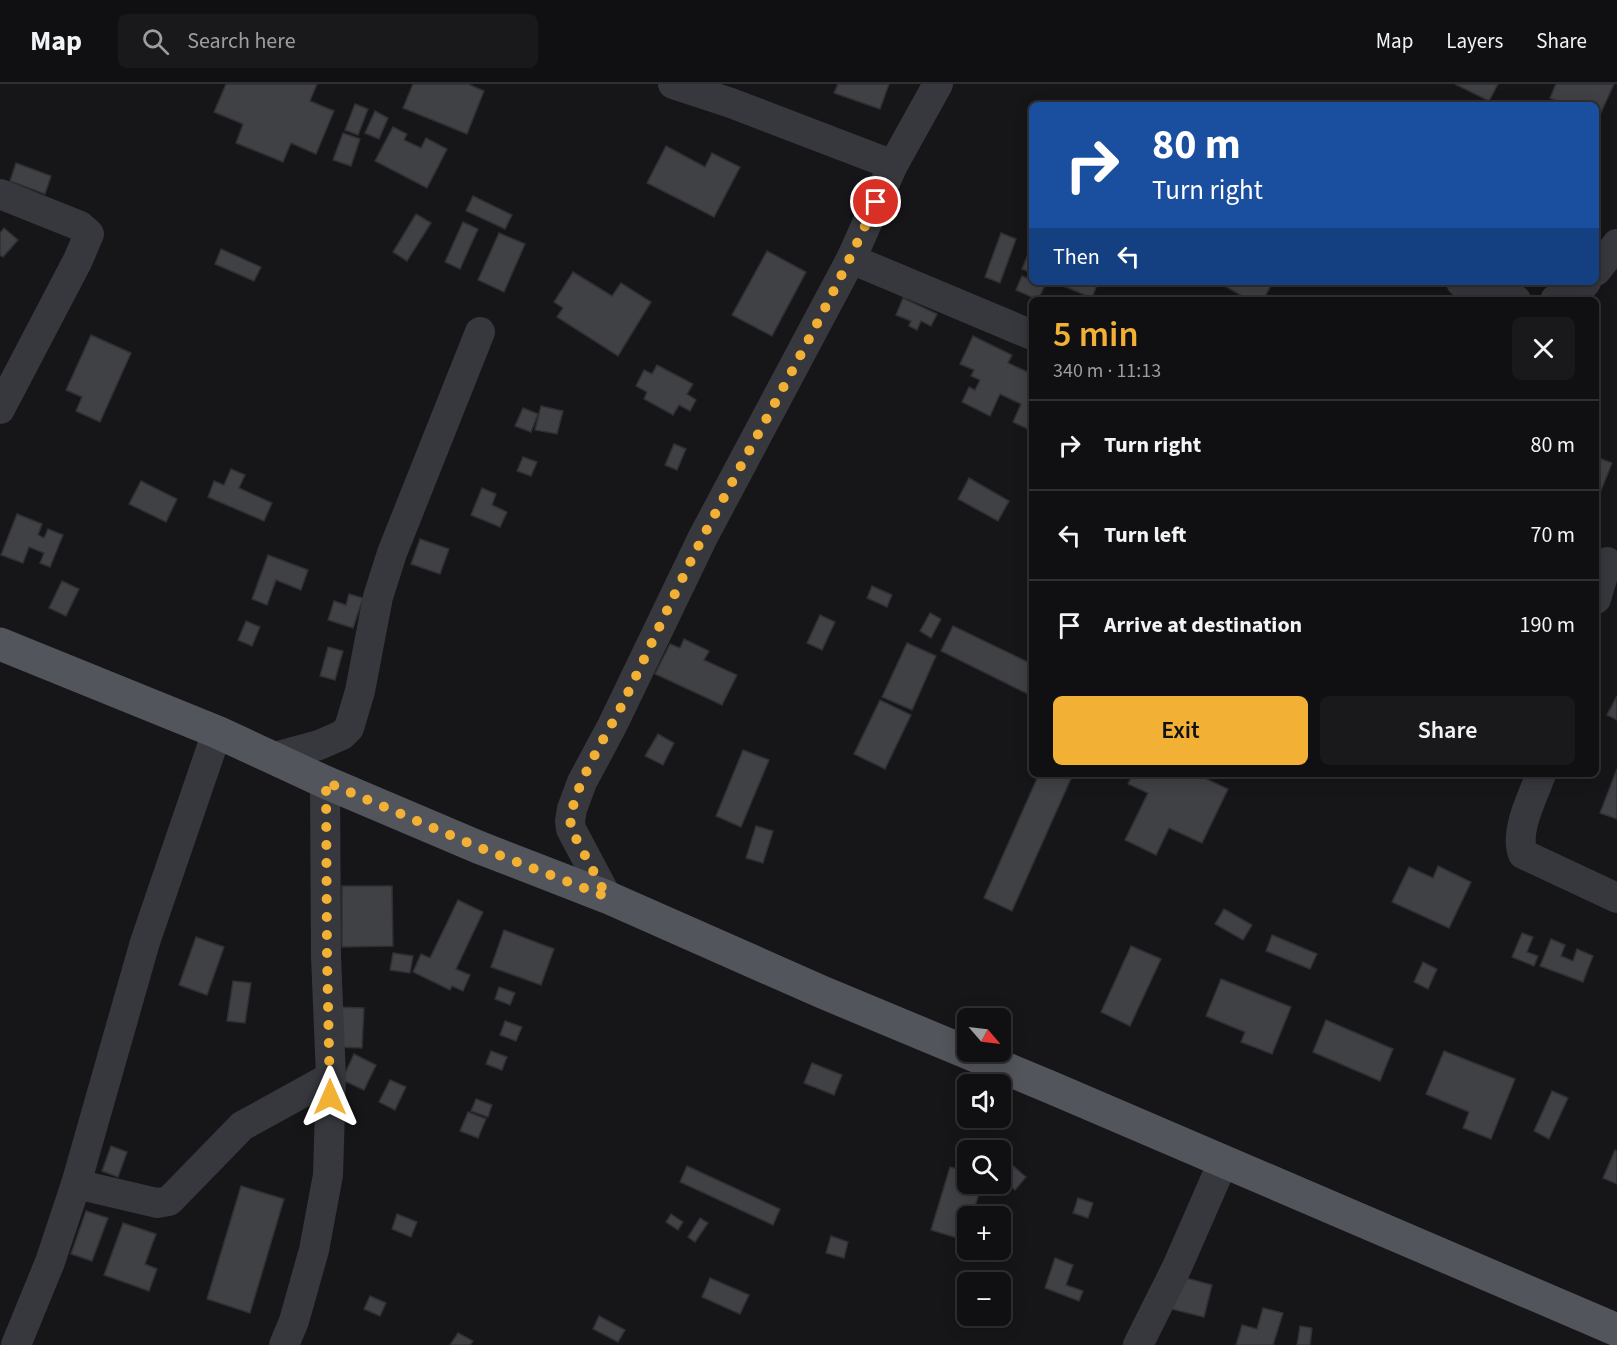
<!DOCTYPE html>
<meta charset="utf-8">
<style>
body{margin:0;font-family:"Source Sans 3",sans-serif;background:#19191b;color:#f1f3f6;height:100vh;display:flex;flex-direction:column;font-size:22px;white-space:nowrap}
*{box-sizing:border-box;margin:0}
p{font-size:20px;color:#9c9d9f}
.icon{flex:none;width:33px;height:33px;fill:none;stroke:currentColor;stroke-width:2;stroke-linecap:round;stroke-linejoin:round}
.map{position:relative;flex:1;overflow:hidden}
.side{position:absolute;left:1029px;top:213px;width:570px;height:480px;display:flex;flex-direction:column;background:#101012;border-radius:9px;box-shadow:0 3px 15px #0003,0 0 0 2px #303032}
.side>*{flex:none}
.banner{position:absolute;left:1029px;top:18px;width:570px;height:183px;border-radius:9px;box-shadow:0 3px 15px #0003,0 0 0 2px #303032;background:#1a4fa0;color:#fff;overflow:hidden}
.needle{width:39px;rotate:118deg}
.controls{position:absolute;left:957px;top:924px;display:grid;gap:12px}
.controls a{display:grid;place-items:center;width:54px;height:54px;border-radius:9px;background:#101012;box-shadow:0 3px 15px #0003,0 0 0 2px #303032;font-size:30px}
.pin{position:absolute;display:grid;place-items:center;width:51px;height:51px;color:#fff;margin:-26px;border:3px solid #fff;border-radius:50%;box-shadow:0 2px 6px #0007}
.me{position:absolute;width:66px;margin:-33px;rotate:0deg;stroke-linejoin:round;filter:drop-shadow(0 0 4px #0008)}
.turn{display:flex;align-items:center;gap:21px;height:126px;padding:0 24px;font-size:27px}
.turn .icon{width:78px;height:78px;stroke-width:2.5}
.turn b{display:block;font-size:42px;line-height:51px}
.then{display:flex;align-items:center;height:57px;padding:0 24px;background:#0003;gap:12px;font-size:22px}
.round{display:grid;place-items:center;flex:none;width:63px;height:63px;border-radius:9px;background:#19191b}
.headline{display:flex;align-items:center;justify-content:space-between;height:102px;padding:0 24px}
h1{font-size:36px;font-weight:600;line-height:45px;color:#f2b134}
.action{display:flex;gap:12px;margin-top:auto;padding:12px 24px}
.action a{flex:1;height:69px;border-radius:9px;background:#f2b134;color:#111;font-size:24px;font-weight:600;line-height:69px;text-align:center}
.action a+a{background:#19191b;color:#f1f3f6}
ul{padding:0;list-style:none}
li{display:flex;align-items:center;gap:18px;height:90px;padding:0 24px;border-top:2px solid #303032}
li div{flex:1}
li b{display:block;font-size:22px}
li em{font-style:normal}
header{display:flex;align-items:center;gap:36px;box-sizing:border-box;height:84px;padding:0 30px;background:#101012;border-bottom:2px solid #303032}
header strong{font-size:28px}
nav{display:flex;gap:33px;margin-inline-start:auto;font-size:21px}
.search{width:420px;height:54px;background:#19191b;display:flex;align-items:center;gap:15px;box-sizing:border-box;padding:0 21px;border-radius:9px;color:#9c9d9f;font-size:22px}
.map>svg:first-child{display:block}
.building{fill:#404145;stroke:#303034;stroke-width:1.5}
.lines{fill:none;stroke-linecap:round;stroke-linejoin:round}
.minor{stroke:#37383d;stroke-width:30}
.major{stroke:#53555c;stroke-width:33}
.route{stroke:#f2b134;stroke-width:10;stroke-dasharray:0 18}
</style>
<header>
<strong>Map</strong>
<div class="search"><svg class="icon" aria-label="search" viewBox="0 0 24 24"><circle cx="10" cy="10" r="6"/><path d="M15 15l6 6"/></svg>Search here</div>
<nav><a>Map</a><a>Layers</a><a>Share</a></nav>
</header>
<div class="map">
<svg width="1617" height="1261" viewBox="0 0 1617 1261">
<rect width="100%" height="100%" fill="#161618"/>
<g class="building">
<path d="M 226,0 L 317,0 L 310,17 L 334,27 L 316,70 L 291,59 L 283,78 L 236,59 L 243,40 L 214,28 Z"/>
<path d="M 413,0 L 468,0 L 484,7 L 467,50 L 403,24 Z"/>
<path d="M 838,0 L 889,0 L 880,25 L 834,9 Z"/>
<path d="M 1455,0 L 1498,0 L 1489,17 Z"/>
<path d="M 1556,0 L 1614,0 L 1598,35 L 1596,34 L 1596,21 L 1567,21 L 1550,14 Z"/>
<path d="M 355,20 L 368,25 L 358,51 L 345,46 Z"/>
<path d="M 375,27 L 388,34 L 379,55 L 365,49 Z"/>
<path d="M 393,43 L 407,50 L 404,56 L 421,64 L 426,54 L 447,65 L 427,104 L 375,77 Z"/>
<path d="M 343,49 L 360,55 L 351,82 L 333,76 Z"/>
<path d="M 666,62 L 705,83 L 712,69 L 740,83 L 714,133 L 647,99 Z"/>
<path d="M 16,79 L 51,92 L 45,110 L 10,97 Z"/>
<path d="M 473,112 L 512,131 L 505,145 L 466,127 Z"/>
<path d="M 416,130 L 431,139 L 407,177 L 393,168 Z"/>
<path d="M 463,138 L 478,145 L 460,185 L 445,178 Z"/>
<path d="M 4,144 L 18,156 L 3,173 L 0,171 L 0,149 Z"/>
<path d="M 499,149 L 525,160 L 504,208 L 478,196 Z"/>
<path d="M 1001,149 L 1016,155 L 1000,199 L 985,193 Z"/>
<path d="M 221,165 L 261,183 L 254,197 L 215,180 Z"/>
<path d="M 1030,165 L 1032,166 L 1032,189 L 1022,185 Z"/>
<path d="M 767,167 L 806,188 L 772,252 L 732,231 Z"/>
<path d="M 573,188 L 612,212 L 621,199 L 651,218 L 618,272 L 557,233 L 563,224 L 554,218 Z"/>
<path d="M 1022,192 L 1032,196 L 1032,198 L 1045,201 L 1038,216 L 1016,206 Z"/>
<path d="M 1054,198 L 1098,198 L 1092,214 Z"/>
<path d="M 1218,198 L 1273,198 L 1263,216 L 1239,216 L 1242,212 Z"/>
<path d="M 903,214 L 937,230 L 931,242 L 921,237 L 917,246 L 909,242 L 911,237 L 896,231 Z"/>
<path d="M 91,251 L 131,269 L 100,338 L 76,327 L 82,313 L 66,306 Z"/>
<path d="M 973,252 L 1012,271 L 1008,279 L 1032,290 L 1032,347 L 1013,338 L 1021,320 L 1000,310 L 990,332 L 962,318 L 969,303 L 975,306 L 980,296 L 971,292 L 974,286 L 960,280 Z"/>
<path d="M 657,281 L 693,300 L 687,310 L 696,316 L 690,327 L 679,321 L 673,331 L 644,315 L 647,308 L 636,302 L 644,286 L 652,290 Z"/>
<path d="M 541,322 L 563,327 L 557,350 L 535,346 Z"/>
<path d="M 523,324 L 538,330 L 531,348 L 515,342 Z"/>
<path d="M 674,360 L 686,365 L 677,386 L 665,381 Z"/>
<path d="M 523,373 L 537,378 L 531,392 L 517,387 Z"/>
<path d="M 1596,373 L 1612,379 L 1598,414 L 1596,413 Z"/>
<path d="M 231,385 L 245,391 L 239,404 L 272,419 L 264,437 L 208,413 L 214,397 L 224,401 Z"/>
<path d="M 969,394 L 1009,417 L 998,437 L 958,415 Z"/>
<path d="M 141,397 L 177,415 L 166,438 L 129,420 Z"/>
<path d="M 482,404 L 496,410 L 492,421 L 507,428 L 500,443 L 471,431 Z"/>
<path d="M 17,430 L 42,440 L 38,451 L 44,454 L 48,445 L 63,451 L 50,483 L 40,479 L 44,469 L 29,463 L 23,479 L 1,471 Z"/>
<path d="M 420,455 L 449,465 L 440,490 L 411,480 Z"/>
<path d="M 268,471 L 308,486 L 301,506 L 276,496 L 267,521 L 252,515 Z"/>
<path d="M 62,497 L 79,505 L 66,532 L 49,524 Z"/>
<path d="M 872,502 L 892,511 L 887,523 L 867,514 Z"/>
<path d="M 349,510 L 363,514 L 353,544 L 328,536 L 334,517 L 346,521 Z"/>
<path d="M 930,529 L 941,535 L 931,554 L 920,547 Z"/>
<path d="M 820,531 L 835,538 L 822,566 L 807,559 Z"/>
<path d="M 246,537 L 260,543 L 252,562 L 238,556 Z"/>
<path d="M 953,542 L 1032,580 L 1032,612 L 941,567 Z"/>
<path d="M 684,555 L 709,567 L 704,576 L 737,591 L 722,621 L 655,590 L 670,560 L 680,564 Z"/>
<path d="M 907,559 L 936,572 L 912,626 L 882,613 Z"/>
<path d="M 328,563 L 343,567 L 335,596 L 320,592 Z"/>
<path d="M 1617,612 L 1617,636 L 1607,631 Z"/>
<path d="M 880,616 L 911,631 L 885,685 L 854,670 Z"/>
<path d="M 658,650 L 674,659 L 663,681 L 645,672 Z"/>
<path d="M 743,666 L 769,676 L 741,743 L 716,732 Z"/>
<path d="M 1617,685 L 1617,735 L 1600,729 Z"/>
<path d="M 1039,690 L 1073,690 L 1012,827 L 984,814 Z"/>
<path d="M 1133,690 L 1196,690 L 1228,705 L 1202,759 L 1169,744 L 1156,771 L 1125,756 L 1148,709 L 1128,700 Z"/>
<path d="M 756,742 L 773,747 L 763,779 L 746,774 Z"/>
<path d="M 1438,782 L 1471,798 L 1449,844 L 1392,818 L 1409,783 L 1433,794 Z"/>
<path d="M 342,802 L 392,802 L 393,862 L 342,863 Z"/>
<path d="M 458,816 L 483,828 L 456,885 L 470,891 L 463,907 L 452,902 L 450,906 L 413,888 L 421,870 L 430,874 Z"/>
<path d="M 1224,825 L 1252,841 L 1243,856 L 1215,840 Z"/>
<path d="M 504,846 L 554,865 L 541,901 L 491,883 Z"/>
<path d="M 1522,849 L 1533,853 L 1527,868 L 1538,872 L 1534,882 L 1512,873 Z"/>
<path d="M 1272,851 L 1317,870 L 1310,885 L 1266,867 Z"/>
<path d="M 196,853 L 224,863 L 207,911 L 179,901 Z"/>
<path d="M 1551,855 L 1565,861 L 1561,872 L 1573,877 L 1577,865 L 1593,872 L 1583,898 L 1540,882 Z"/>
<path d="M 1131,862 L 1161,875 L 1130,942 L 1101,928 Z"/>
<path d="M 393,869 L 413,872 L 410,889 L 390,886 Z"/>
<path d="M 1423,878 L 1437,885 L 1428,905 L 1414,898 Z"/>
<path d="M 1221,895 L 1291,923 L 1272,970 L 1241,958 L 1245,948 L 1206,932 Z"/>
<path d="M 233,897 L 251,899 L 245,939 L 227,937 Z"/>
<path d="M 499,903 L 515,909 L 510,921 L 495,915 Z"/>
<path d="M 336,923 L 364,924 L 362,964 L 335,963 Z"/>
<path d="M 1326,936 L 1393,965 L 1380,997 L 1313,968 Z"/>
<path d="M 505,937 L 522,943 L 516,957 L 500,951 Z"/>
<path d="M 491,967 L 507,973 L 502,986 L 486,980 Z"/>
<path d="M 1444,967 L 1515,995 L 1491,1055 L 1463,1044 L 1469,1028 L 1426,1010 Z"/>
<path d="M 354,970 L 376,981 L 364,1006 L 342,996 Z"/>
<path d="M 812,979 L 842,991 L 834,1011 L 804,999 Z"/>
<path d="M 390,996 L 406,1003 L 395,1026 L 379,1018 Z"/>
<path d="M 1552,1007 L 1568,1014 L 1549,1055 L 1534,1047 Z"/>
<path d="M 476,1015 L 492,1021 L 488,1033 L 471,1027 Z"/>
<path d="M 468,1028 L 486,1035 L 478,1054 L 460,1047 Z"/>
<path d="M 111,1062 L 127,1068 L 118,1093 L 102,1087 Z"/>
<path d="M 1615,1066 L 1617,1067 L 1617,1100 L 1603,1094 Z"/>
<path d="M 1012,1081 L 1026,1093 L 1015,1106 L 1001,1094 Z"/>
<path d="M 687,1082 L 780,1125 L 773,1141 L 680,1098 Z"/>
<path d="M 950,1083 L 968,1088 L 968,1100 L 982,1100 L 972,1132 L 968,1132 L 968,1146 L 964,1156 L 931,1146 Z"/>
<path d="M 241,1102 L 284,1115 L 250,1229 L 207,1215 Z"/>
<path d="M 1078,1114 L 1093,1119 L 1088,1134 L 1073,1129 Z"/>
<path d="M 86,1127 L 108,1134 L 92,1177 L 71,1170 Z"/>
<path d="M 397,1130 L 417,1138 L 411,1153 L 392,1145 Z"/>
<path d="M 671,1130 L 683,1138 L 678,1146 L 666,1138 Z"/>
<path d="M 700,1134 L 708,1139 L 695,1158 L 688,1153 Z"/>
<path d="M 123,1139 L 156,1150 L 145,1180 L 157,1185 L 149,1207 L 104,1191 Z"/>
<path d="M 831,1152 L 848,1158 L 844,1174 L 826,1169 Z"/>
<path d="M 1055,1174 L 1073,1181 L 1066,1201 L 1083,1207 L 1079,1217 L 1045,1204 Z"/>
<path d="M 1179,1192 L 1212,1201 L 1204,1233 L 1171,1225 Z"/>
<path d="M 710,1194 L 749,1211 L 740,1230 L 702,1213 Z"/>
<path d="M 370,1212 L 386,1219 L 380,1232 L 364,1225 Z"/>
<path d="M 1263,1224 L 1283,1229 L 1273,1261 L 1236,1261 L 1242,1241 L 1257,1245 Z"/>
<path d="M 599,1232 L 625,1246 L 618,1258 L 593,1245 Z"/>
<path d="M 1300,1242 L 1312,1244 L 1310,1261 L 1297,1261 Z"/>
<path d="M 458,1249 L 473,1257 L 470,1261 L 450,1261 Z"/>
</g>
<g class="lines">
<g class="minor">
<path d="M 673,0 L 731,19 L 893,81"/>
<path d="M 0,110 L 80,142 L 89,150 L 78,176 L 0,325"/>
<path d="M 851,175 L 1032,251"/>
<path d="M 1596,187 L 1617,160"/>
<path d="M 1461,198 L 1499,213 L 1516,216"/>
<path d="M 1555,216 L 1578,207 L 1586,198"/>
<path d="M 1596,515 L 1607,478"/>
<path d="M 275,673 L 319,661 L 342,651 L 349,644 L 360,607 L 378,513 L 392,469 L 480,248"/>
<path d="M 1541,690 C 1533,713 1514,747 1523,770 L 1617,814"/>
<path d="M 607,813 L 571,745 L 570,737 L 572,725 L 582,698 L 612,642 L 703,453 L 851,175 L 893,81 L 938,0"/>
<path d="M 76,1100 L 157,1119 L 169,1117 L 242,1042 L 331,993"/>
<path d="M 16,1261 L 50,1178 L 76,1100 L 145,858 L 217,648"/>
<path d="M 284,1261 L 294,1237 L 314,1166 L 328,1091 L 331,993 L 326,872 L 325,698"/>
<path d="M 1138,1261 L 1177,1183 L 1223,1078"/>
</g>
<path class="major" d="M 0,560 L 217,648 L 325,698 L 478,763 L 607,813 L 822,908 L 1050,1003 L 1617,1246"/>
</g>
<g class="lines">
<path class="route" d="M 330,1013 L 327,872 L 326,698 L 478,763 L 607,813 L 571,745 C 566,713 607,651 622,621 C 650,564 676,505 705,449 C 763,339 825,232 876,118"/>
</g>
</svg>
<div class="controls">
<a><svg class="needle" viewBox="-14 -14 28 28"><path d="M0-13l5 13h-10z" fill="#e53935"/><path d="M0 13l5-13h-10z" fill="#9c9d9f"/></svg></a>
<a><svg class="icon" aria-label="sound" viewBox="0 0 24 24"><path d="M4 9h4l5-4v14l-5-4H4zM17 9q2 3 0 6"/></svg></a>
<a><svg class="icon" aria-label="search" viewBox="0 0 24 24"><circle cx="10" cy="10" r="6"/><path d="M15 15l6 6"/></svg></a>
<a>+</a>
<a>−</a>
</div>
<div class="pin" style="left:876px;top:118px;background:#d93025"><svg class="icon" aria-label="arrive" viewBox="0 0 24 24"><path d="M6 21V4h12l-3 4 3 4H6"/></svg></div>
<svg class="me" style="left:330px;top:1013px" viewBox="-20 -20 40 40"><path d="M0-17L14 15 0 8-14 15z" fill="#f2b134" stroke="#fff" stroke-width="4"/></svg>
<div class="banner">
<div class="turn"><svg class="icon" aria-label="right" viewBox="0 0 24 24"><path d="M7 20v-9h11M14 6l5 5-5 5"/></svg><div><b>80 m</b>Turn right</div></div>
<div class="then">Then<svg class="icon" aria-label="left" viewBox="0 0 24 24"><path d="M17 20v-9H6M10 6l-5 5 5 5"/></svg></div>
</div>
<section class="side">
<div class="headline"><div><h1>5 min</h1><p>340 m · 11:13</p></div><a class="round"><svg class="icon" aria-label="close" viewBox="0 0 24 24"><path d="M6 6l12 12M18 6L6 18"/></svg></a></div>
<ul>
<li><svg class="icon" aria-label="right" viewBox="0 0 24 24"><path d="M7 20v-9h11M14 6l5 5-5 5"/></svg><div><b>Turn right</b></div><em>80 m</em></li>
<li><svg class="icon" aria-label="left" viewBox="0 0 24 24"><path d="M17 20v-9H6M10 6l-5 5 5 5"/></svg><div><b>Turn left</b></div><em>70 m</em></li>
<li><svg class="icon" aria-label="arrive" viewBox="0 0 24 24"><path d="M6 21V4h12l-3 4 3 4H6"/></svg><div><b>Arrive at destination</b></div><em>190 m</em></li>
</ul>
<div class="action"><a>Exit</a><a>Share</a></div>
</section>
</div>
